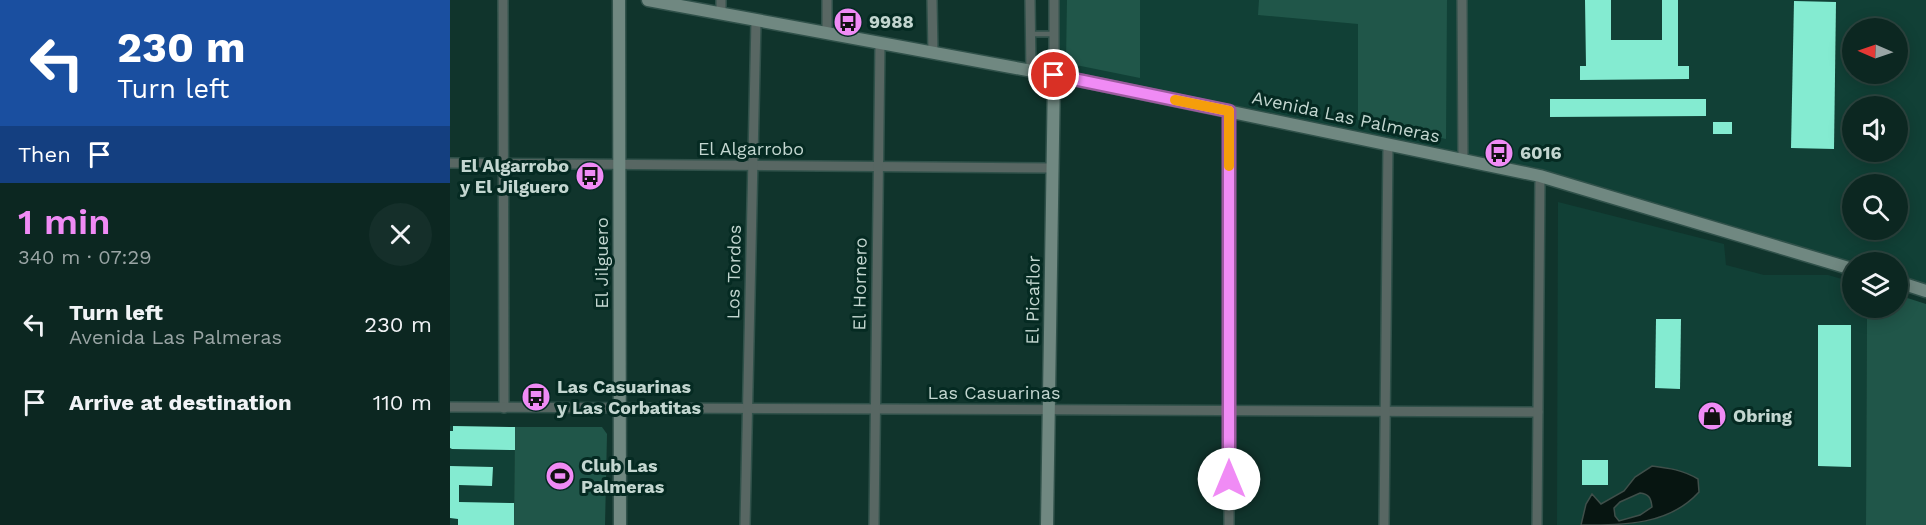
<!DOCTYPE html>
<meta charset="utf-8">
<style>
body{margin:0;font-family:"Work Sans",sans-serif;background:#152f2a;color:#f1f3f6;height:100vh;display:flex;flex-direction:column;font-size:22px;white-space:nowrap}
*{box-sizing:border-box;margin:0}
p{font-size:20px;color:#9aa5a5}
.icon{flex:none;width:33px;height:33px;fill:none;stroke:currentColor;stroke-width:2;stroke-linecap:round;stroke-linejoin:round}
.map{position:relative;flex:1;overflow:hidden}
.sheet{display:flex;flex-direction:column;background:#0c2721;width:450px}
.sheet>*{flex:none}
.hud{background:#1a4fa0;color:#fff;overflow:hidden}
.needle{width:39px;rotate:272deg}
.buttons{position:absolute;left:1392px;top:18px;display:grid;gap:12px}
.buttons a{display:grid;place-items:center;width:66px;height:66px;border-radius:50%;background:#0c2721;box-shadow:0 3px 15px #0003,0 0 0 2px #2c443f;font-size:30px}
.pin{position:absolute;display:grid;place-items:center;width:51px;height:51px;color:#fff;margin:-26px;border:3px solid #fff;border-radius:50%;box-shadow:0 2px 6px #0007}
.me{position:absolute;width:66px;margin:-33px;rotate:0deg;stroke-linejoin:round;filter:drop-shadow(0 0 4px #0008)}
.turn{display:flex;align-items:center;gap:21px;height:126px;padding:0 18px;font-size:27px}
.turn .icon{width:78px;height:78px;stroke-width:2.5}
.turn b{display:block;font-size:42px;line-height:51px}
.then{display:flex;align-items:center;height:57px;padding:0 18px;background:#0003;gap:12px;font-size:22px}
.round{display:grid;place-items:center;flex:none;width:63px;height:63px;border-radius:32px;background:#152f2a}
.head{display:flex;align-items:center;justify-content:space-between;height:102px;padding:0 18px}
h1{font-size:36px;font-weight:600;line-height:45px;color:#f08bf5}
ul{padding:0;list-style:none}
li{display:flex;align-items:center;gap:18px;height:78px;padding:0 18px}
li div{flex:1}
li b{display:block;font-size:22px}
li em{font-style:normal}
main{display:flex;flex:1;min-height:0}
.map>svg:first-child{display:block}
.built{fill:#114036;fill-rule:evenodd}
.green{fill:#205649}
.water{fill:#071511;stroke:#3f4f4a;stroke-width:1.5;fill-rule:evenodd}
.building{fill:#84ebd1}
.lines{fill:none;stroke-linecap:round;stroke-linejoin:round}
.lane-casing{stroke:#30514a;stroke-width:8}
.street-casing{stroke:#30514a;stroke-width:12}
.secondary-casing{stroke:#30514a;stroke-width:15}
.lane{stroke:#586763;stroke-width:4.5}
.street{stroke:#586763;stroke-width:9}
.secondary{stroke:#708881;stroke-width:12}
.route-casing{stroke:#9c5a9f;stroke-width:15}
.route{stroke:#f08bf5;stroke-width:10}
.slow{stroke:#f59e0b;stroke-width:10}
.labels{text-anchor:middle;stroke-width:6;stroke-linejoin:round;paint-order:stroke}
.poi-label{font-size:18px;font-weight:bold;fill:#c3d6d0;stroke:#052a22;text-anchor:start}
.street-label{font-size:18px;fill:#c3d6d0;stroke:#052a22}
</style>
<main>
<section class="sheet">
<div class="hud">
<div class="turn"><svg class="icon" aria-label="left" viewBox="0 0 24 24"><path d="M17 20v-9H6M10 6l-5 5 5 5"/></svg><div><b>230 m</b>Turn left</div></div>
<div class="then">Then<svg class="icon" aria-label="arrive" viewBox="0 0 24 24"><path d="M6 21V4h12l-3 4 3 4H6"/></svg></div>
</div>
<div class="head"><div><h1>1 min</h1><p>340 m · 07:29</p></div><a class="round"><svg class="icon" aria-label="close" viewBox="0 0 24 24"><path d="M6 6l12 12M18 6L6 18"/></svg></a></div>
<ul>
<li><svg class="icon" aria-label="left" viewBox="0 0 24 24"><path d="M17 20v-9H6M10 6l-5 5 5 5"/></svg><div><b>Turn left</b><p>Avenida Las Palmeras</p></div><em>230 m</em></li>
<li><svg class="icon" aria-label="arrive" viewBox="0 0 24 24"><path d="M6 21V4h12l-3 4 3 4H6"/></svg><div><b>Arrive at destination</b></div><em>110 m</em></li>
</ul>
</section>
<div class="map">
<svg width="1476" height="525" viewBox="0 0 1476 525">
<rect width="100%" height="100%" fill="#10342c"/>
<g class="built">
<path d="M 604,0 L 1476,0 L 1476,291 L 1448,282 L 1448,262 L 1402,262 L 1402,269 L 1090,176 L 604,75 ZM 1402,28 L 1448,28 L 1448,74 L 1402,74 ZM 1402,106 L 1448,106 L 1448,152 L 1402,152 ZM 1402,184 L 1448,184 L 1448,230 L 1402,230 Z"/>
<path d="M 1108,202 L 1274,244 L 1276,265 L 1314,275 L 1378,275 L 1402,282 L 1402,308 L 1417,308 L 1416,525 L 1107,525 Z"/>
<path d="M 0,426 L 65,427 L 64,525 L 0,525 Z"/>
</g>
<g class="green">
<path d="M 617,0 L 690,0 L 690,78 L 616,63 Z"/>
<path d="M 809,0 L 997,0 L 996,139 L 908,120 L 908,24 L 808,15 Z"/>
<path d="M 1448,295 L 1476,304 L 1476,525 L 1416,525 L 1417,308 L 1448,308 Z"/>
<path d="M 65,427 L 152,427 L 157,434 L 155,525 L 64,525 Z"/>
</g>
<path class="water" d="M 1202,466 C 1219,468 1233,470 1248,479 L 1249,492 C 1219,525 1176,525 1131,525 L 1136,504 L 1142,494 L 1151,504 L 1174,491 L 1185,477 ZM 1190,493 C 1199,494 1201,498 1202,507 L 1190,515 L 1169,521 L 1165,516 L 1164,508 L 1170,502 Z"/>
<g class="building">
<path d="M 1135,0 L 1161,0 L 1161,40 L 1212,40 L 1212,0 L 1228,0 L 1228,66 L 1239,66 L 1239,79 L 1130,80 L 1130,66 L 1136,66 Z"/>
<path d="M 1344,1 L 1386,2 L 1384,149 L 1341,148 Z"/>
<path d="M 1100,99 L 1256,99 L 1256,116 L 1100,117 Z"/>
<rect x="1263" y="122" width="19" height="12"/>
<path d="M 1206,319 L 1231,319 L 1230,389 L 1205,388 Z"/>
<path d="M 1368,325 L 1401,325 L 1401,467 L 1368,466 Z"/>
<path d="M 3,426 L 65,427 L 65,450 L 2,449 L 0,448 L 0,431 L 3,431 Z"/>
<rect x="1132" y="460" width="26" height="25"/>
<path d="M 0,466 L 43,467 L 42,486 L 9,485 L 9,502 L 64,503 L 64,525 L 8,525 L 8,519 L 0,518 Z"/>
</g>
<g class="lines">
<g class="lane-casing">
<path id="lane" d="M 580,34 L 604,34"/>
</g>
<g class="street-casing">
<g id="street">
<path d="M 53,0 L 54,408"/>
<path d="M 271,0 L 271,14"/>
<path d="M 482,0 L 483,53"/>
<path d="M 580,0 L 581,71"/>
<path d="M 604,0 L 604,75"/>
<path d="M 1012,0 L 1013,160"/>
<path d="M 377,33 L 377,0"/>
<path d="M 779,111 L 779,525"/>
<path d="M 0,163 L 603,168"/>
<path d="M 0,407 L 1088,412"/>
<path d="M 295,525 L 306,20"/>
<path d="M 424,525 L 430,43"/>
<path d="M 934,525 L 938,144"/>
<path d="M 1087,525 L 1090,176"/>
</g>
</g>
<g class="secondary-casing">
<g id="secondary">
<path d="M 169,0 L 170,525"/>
<path d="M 198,0 L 604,75 L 1090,176 L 1402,269"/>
<path d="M 1448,282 L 1476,291"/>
<path d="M 597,525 L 604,75"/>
</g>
</g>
<use href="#lane" class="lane"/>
<use href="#street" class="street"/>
<use href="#secondary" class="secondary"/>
</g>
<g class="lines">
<g class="route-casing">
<path id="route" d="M 604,75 L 779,111 L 779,479"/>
</g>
<use href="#route" class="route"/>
<path class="slow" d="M 725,100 L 779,111 L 779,166"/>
</g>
<defs>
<g id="bus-disc" transform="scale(1.5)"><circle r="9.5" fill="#f08bf5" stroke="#052a22"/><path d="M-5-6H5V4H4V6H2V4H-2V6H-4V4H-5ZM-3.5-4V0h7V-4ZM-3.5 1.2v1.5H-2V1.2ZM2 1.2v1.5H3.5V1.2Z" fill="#111"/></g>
<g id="shop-disc" transform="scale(1.5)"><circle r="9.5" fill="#f08bf5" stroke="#052a22"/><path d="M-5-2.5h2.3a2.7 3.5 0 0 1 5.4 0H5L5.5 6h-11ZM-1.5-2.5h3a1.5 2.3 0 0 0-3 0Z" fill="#111"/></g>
<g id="stadium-disc" transform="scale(1.5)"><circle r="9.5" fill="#f08bf5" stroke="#052a22"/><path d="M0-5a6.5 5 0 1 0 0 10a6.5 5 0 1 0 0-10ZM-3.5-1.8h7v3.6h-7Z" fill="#111"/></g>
</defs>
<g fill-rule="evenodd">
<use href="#bus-disc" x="398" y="22"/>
<use href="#bus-disc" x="1049" y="153"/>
<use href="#bus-disc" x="140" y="176"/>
<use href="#bus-disc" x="86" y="397"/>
<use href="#shop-disc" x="1262" y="416"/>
<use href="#stadium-disc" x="110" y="476"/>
</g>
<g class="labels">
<g class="poi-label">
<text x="419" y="28">9988</text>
<text x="1070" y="159">6016</text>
<text x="119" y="172" text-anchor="end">El Algarrobo<tspan x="119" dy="21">y El Jilguero</tspan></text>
<text x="107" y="393">Las Casuarinas<tspan x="107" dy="21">y Las Corbatitas</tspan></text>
<text x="1283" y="422">Obring</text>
<text x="131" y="472">Club Las<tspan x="131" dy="21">Palmeras</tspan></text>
</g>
<g class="street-label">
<text transform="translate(896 117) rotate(12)" y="6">Avenida Las Palmeras</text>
<text x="301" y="155">El Algarrobo</text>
<text transform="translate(152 263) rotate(-90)" y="6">El Jilguero</text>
<text transform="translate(284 272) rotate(-89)" y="6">Los Tordos</text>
<text transform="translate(410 284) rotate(-89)" y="6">El Hornero</text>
<text transform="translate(583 300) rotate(-89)" y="6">El Picaflor</text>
<text x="544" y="399">Las Casuarinas</text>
</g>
</g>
</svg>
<div class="buttons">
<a><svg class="needle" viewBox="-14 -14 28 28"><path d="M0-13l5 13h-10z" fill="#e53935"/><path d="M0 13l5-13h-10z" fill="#9aa5a5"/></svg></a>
<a><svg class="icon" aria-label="sound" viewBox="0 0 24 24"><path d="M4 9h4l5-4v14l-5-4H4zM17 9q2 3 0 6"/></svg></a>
<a><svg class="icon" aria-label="search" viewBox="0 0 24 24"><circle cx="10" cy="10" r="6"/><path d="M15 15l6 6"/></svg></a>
<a><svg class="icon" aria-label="layers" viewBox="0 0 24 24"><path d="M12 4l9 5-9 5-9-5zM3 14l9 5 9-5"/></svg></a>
</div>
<div class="pin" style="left:604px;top:75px;background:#d93025"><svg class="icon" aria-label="arrive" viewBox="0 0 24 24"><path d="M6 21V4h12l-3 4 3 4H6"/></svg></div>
<svg class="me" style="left:779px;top:479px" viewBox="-20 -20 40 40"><circle r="19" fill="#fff"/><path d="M0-13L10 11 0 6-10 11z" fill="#f08bf5"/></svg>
</div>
</main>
